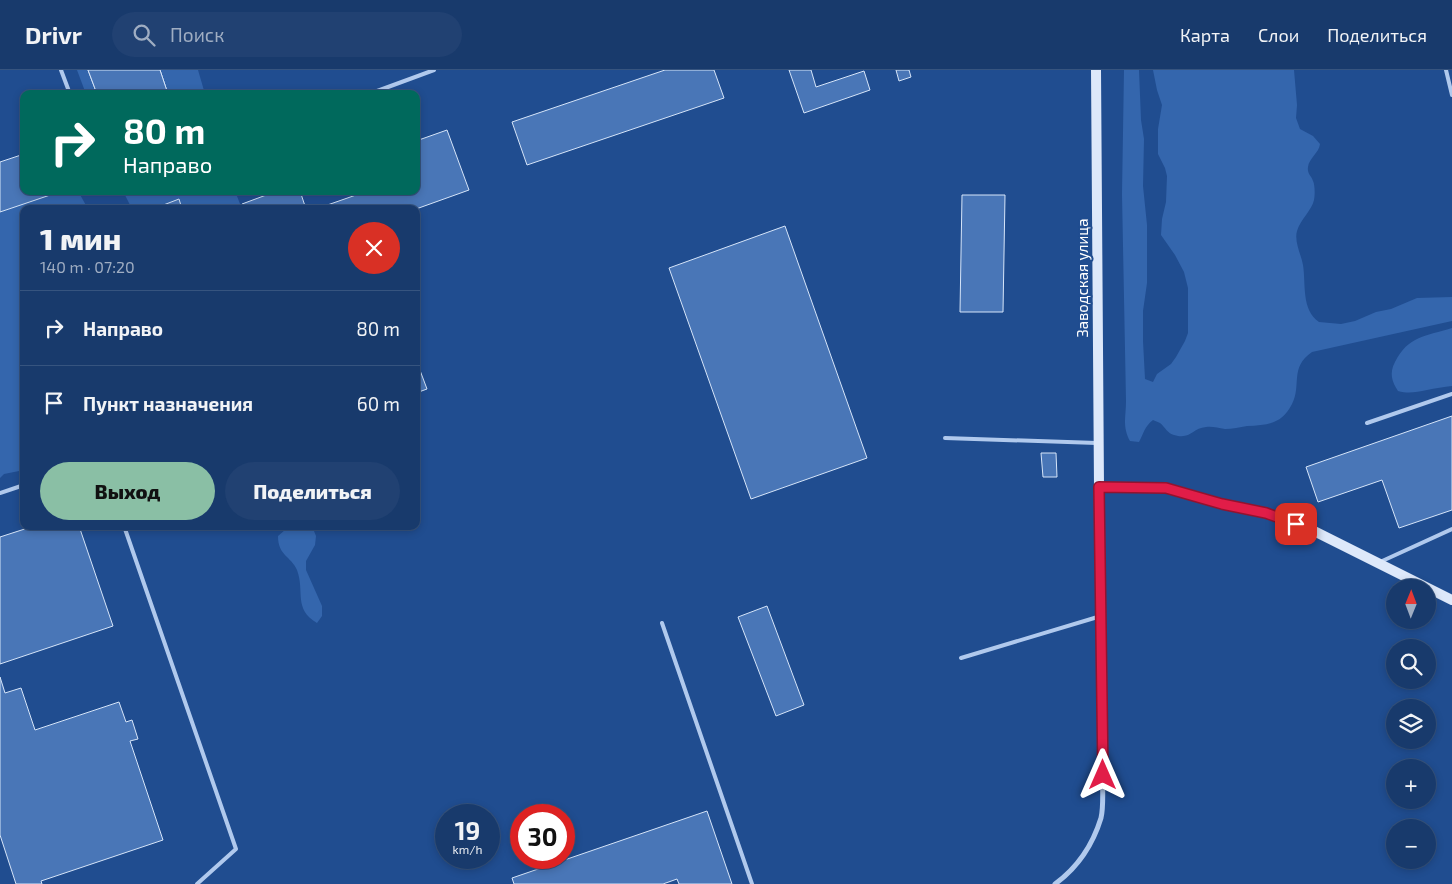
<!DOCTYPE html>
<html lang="ru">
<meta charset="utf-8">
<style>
body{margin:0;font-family:"Exo 2",sans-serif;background:#214172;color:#f1f3f6;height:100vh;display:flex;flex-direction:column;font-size:19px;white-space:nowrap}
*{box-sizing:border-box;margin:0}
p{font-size:16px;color:#9fadc2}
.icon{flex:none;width:28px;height:28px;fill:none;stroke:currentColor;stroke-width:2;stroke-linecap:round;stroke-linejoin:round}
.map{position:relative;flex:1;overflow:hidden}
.drawer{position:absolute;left:20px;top:135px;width:400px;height:325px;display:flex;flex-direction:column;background:#183a6c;border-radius:10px;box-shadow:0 2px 8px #0003,0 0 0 1px #36547f}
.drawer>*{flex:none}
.hud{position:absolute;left:20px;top:20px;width:400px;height:105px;border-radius:10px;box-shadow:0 2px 8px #0003,0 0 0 1px #36547f;background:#00695c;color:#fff;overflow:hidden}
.needle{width:32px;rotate:1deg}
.fabs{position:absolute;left:1386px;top:509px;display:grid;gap:10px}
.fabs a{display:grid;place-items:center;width:50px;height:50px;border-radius:50%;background:#183a6c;box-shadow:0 2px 8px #0003,0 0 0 1px #36547f;font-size:25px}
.speed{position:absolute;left:435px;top:734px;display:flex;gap:10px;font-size:25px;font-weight:700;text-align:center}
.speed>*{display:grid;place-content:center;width:65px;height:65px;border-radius:50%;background:#183a6c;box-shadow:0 2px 8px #0003,0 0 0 1px #36547f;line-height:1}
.speed small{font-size:12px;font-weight:400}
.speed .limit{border:8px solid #d22;background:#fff;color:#111}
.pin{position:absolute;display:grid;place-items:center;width:42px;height:42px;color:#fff;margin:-21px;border-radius:10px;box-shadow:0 2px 8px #0006}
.me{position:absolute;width:55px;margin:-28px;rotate:0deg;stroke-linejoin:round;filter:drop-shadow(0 0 4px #0008)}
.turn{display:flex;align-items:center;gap:18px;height:105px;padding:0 20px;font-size:22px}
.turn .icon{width:65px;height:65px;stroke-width:2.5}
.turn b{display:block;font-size:35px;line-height:42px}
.round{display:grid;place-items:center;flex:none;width:52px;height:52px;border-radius:26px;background:#214172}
.summary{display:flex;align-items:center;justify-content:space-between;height:85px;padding:0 20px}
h1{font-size:30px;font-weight:800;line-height:38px}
.action{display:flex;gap:10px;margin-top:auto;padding:10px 20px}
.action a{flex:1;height:58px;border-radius:30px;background:#8abfa5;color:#111;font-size:20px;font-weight:800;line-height:58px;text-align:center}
.action a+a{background:#214172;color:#f1f3f6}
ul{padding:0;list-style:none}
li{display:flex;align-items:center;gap:15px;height:75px;padding:0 20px;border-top:1px solid #36547f}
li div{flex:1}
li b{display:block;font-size:19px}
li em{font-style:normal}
header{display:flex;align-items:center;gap:30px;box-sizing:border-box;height:70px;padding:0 25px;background:#183a6c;border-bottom:1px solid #36547f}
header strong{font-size:24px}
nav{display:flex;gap:28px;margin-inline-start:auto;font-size:18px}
.search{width:350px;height:45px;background:#214172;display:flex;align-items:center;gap:12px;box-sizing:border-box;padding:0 18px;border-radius:28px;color:#9fadc2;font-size:19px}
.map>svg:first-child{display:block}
.green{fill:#3466ad}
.building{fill:#4976b7;stroke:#d6e5f9}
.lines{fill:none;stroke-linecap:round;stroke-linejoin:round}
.lane{stroke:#b0c9ed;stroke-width:4}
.street{stroke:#b0c9ed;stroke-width:5}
.secondary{stroke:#dde8fa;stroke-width:10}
.route-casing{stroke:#92132f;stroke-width:12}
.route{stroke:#e11d48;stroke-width:9}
.labels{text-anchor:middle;stroke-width:4;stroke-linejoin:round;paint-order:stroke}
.street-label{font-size:15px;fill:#fff;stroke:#204d90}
</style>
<header>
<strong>Drivr</strong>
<div class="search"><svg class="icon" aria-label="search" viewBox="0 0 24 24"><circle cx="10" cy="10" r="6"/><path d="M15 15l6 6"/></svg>Поиск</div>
<nav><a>Карта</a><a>Слои</a><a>Поделиться</a></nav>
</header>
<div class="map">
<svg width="1452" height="814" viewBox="0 0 1452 814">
<rect width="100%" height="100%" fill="#204d90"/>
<g class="green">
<path d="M 77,0 L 198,0 L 205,24 L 86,24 Z"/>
<path d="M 1124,0 L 1139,0 L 1141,50 L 1144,69 L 1143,116 L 1147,155 L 1147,213 L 1143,241 L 1143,271 L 1145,309 L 1153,312 L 1157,304 L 1171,294 L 1176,287 L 1185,271 L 1188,263 L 1188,218 L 1184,202 L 1175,185 L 1161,165 L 1162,149 L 1166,132 L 1167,106 L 1165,98 L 1158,84 L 1158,59 L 1162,35 L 1157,20 L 1153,0 L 1294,0 L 1297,35 L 1296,48 L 1300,59 L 1313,66 L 1320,74 C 1319,83 1309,88 1308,97 C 1307,104 1311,105 1313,111 C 1315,115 1315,125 1314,130 C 1312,140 1300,150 1297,161 C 1294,172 1301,184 1303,195 C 1306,213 1301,240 1319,252 L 1341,254 L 1355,251 L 1376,242 L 1391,239 L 1417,228 L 1452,227 L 1452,251 L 1312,282 C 1289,298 1302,315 1292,334 C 1282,354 1268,355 1247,356 C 1240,357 1232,359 1225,359 C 1218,358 1212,356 1206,357 C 1192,358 1191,370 1174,365 C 1168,364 1165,357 1160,353 C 1158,352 1155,351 1153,350 C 1144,357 1144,363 1139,372 L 1130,371 C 1122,356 1126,347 1126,331 L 1122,124 Z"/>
<path d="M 62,121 L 78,121 L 88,139 L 24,139 L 24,400 L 4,404 L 0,408 L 0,142 Z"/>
<path d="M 123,121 L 235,121 L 242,139 L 132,139 Z"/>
<path d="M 1452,258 L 1452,316 C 1444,317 1435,318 1427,320 C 1416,322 1409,324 1398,321 C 1392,312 1389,303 1395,292 C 1408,266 1426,266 1452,258 Z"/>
<path d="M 293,456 L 312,456 L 316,466 L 315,475 L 306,491 L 306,500 L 322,536 L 322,546 L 317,553 C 293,539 305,521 297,500 C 291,486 278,486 278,466 L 285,460 Z"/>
</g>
<g class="building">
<path d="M 88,0 L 160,0 L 168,24 L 97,24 Z"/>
<path d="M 88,0 L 160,0 L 168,24 L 97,24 Z"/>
<path d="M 665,0 L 714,0 L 724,28 L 527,95 L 512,52 Z"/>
<path d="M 789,0 L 811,0 L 816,17 L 864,1 L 870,20 L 804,43 Z"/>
<path d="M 896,0 L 909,0 L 911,7 L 899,11 Z"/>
<path d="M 447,60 L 469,120 L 416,139 L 360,139 L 359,137 L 354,139 L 316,139 L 356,125 L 355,121 L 416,121 L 416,71 Z"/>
<path d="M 24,84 L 24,121 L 62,121 L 0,142 L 0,92 Z"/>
<path d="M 277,121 L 300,121 L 306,139 L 244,139 L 242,134 Z"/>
<path d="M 962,125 L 1005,125 L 1003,242 L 960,242 Z"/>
<path d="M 179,129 L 182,139 L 153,139 Z"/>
<path d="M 785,156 L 867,388 L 751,429 L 669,198 Z"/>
<path d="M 418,295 L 427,319 L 416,323 L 416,296 Z"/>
<path d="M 1452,346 L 1452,440 L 1399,458 L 1382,410 L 1318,432 L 1306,397 Z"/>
<path d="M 1041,383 L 1056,383 L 1057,407 L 1043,407 Z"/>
<path d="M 34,456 L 79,456 L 113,556 L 0,594 L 0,467 Z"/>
<path d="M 767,536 L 804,635 L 776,646 L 738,547 Z"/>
<path d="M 0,607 L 5,623 L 21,618 L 35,660 L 119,632 L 126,652 L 132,650 L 138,669 L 130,671 L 163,770 L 41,811 L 42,814 L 16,814 L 0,765 Z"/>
<path d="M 707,741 L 732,814 L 679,814 L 677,809 L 663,814 L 514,814 L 512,808 Z"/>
</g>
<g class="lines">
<g class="lane">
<path d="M 61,0 L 70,24"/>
<path d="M 1446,0 L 1452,25"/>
<path d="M 369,24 L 434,0"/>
<path d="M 1367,353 L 1452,324"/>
<path d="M 945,368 L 1097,373"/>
<path d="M 0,423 L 24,415"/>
<path d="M 124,456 L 236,779 L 197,814"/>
<path d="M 1380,492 L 1452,459"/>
<path d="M 662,553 L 752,814"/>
<path d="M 961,588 L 1101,546"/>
</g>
<path class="street" d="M 1055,814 C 1077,798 1093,774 1101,748 C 1104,736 1102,718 1103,705 L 1099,417"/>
<path class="secondary" d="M 1096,0 L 1099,417 L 1166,418 L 1222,434 L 1266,443 L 1312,460 L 1452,530"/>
</g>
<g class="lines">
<g class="route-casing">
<path id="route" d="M 1103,705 L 1099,417 L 1166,418 L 1222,434 L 1266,443 L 1296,454"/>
</g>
<use href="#route" class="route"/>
</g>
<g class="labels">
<g class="street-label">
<text transform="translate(1083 208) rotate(-90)" y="5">Заводская улица</text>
</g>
</g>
</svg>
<div class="fabs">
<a><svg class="needle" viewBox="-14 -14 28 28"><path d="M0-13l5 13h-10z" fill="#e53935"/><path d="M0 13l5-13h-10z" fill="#9fadc2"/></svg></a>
<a><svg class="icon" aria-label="search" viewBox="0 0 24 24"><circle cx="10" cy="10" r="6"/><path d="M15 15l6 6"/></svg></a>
<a><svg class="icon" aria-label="layers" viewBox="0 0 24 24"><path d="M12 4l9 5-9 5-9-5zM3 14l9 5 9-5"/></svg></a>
<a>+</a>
<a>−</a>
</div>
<div class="speed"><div>19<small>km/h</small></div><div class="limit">30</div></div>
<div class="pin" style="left:1296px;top:454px;background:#d93025"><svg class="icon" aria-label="arrive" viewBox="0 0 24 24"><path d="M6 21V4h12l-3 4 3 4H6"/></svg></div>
<svg class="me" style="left:1103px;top:705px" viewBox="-20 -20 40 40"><path d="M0-17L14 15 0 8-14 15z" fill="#e11d48" stroke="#fff" stroke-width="4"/></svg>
<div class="hud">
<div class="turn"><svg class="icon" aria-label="right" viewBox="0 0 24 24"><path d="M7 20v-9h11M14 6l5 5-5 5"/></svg><div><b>80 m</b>Направо</div></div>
</div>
<section class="drawer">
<div class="summary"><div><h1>1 мин</h1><p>140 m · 07:20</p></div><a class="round" style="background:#d93025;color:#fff"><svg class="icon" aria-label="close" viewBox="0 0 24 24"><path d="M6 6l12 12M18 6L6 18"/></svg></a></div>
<ul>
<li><svg class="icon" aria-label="right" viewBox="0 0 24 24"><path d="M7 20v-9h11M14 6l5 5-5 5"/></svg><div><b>Направо</b></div><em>80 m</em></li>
<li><svg class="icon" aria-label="arrive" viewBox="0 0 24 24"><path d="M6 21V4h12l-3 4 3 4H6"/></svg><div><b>Пункт назначения</b></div><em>60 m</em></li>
</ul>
<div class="action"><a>Выход</a><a>Поделиться</a></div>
</section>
</div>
